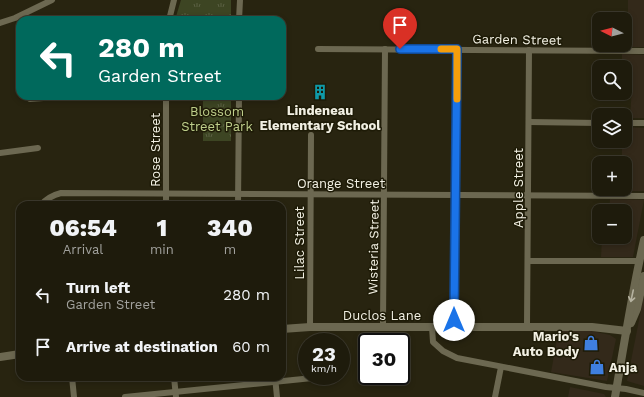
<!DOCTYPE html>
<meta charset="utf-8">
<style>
body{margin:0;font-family:"Work Sans",sans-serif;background:#2b281a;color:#f1f3f6;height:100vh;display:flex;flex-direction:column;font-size:15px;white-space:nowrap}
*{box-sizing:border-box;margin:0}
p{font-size:13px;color:#a1a19d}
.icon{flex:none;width:22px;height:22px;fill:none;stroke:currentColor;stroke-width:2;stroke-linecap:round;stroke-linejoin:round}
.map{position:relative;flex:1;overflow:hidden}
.side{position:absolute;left:16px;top:201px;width:270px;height:180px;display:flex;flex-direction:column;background:#1e1b0c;border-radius:12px;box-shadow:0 2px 6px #0003,0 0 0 1px #3c392d}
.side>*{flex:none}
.hud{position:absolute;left:16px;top:16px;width:270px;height:84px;border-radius:12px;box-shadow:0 2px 6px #0003,0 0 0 1px #3c392d;background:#00695c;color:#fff;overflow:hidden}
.needle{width:26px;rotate:276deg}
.controls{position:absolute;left:592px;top:12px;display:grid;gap:8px}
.controls a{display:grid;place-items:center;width:40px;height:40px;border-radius:8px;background:#1e1b0c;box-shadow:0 2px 6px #0003,0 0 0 1px #3c392d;font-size:20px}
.speed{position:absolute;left:298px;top:333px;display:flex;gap:8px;font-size:20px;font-weight:700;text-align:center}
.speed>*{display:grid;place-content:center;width:52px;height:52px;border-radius:50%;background:#1e1b0c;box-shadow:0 2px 6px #0003,0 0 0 1px #3c392d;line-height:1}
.speed small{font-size:10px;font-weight:400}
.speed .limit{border:2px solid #111;border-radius:6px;background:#fff;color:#111}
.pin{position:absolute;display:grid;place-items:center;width:34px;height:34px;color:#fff;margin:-41px -17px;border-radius:50% 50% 50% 0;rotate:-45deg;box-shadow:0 0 4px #0007}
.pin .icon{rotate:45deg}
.me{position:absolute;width:44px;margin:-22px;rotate:0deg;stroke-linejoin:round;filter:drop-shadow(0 0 3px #0008)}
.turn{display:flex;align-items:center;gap:14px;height:84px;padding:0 16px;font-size:18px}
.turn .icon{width:52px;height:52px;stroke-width:2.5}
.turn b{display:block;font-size:28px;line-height:34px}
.eta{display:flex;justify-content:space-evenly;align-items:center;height:68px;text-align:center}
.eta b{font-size:24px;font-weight:800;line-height:28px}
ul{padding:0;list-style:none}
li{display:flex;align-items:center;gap:12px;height:52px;padding:0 16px}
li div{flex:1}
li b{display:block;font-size:15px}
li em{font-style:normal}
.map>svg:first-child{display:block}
.commercial{fill:#33291a;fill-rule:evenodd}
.park{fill:url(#park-tufts)}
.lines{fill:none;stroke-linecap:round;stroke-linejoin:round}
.street{stroke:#6c6851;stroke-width:6}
.secondary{stroke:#6c6851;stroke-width:8}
.oneway{stroke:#b6b3a1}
.route-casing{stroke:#114b97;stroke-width:10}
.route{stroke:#1a73e8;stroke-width:7}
.slow{stroke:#f59e0b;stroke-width:7}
.labels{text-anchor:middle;stroke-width:3;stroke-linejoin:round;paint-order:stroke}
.street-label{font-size:13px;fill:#f2f0e3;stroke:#1e1b07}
.poi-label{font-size:13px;font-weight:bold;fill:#f2f0e3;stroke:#1e1b07}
.park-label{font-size:13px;fill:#bece8b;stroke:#1e1b07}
</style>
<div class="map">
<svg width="644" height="397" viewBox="0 0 644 397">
<defs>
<pattern id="park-tufts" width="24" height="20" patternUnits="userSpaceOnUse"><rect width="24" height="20" fill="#3d4523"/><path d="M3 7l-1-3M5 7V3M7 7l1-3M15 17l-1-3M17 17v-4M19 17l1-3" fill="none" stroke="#5a6043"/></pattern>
</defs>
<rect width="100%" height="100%" fill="#282410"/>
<g class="commercial">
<path d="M 628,0 L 644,0 L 644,47 L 597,47 L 598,14 L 628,14 ZM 599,19 L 625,19 L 625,45 L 599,45 Z"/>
<path d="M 622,54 L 644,55 L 644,118 L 630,118 L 632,86 L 625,86 L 625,67 L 622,67 Z"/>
<path d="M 625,127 L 644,128 L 644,191 L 613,191 L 613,189 L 625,189 L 625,163 L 615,163 L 616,159 L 622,159 L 622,141 L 625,141 Z"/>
<path d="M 610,199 L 644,200 L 633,257 L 601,257 L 602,237 L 625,237 L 625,211 L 609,211 Z"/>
<path d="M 644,295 L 644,386 L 627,381 Z"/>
<path d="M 559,329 L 591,331 L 610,335 L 616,339 L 607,381 L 551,372 Z"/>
<path d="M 570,387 L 604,394 L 606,397 L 568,397 Z"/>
</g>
<g class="park">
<path d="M 181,0 L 231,0 L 231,20 L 175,20 Z"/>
<rect x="203" y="96" width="28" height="45"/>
</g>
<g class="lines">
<g class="street">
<path d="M 169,20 L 174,0"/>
<path d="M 239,20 L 240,0"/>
<path d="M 0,23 L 15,18 L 52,0"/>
<path d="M 318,49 L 644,51"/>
<path d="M 30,99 L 70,96"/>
<path d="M 529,122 L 599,123"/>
<path d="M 625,123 L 644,123"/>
<path d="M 0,153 L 38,148"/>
<path d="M 41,205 C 47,198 53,195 61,193 L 644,196"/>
<path d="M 166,205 L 166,96"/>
<path d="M 238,205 L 239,96"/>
<path d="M 528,261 L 639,261"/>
<path d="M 383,326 L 385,49"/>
<path d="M 527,326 L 529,50"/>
<path d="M 310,327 L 311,135"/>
<path d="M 432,327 L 433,342 L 443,351 L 457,358 L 606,387 L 626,389 L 644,393"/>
<path d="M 455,327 L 457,49"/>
<path d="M 72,377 L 74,397"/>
<path d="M 174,377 L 176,397"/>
<path d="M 275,377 L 277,397"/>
<path d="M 125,397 L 332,376"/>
<path d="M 495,397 L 501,367"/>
</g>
<g class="secondary">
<path d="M 631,323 L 637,309 L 644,276"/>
<path d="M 282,329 L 310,327 L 592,327 L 627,331"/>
<path d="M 0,357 L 20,354"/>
<path d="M 615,397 C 624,345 632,292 644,240"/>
</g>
</g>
<defs><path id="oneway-shaft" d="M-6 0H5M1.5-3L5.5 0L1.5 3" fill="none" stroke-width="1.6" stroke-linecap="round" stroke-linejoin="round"/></defs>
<use class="oneway" href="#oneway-shaft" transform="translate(632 296) rotate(102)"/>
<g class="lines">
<g class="route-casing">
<path id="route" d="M 400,49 L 457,49 L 454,320"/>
</g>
<use href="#route" class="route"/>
<path class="slow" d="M 441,49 L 457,49 L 457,99"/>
</g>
<defs>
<g id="building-bare" transform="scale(1.2)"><path d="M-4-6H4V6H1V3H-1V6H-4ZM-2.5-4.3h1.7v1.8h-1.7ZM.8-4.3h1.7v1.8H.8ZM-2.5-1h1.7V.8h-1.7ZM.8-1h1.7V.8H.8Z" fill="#0f9aa8" stroke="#1e1b07" stroke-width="2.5" paint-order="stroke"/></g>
<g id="shop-bare" transform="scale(1.2)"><path d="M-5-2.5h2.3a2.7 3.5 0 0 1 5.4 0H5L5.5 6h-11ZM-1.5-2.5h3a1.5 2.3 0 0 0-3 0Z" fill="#3f7fe0" stroke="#1e1b07" stroke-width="2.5" paint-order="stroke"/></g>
</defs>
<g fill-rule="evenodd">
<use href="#building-bare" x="320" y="92"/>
<use href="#shop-bare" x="591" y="343"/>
<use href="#shop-bare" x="597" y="367"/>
</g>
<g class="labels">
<g class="street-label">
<text transform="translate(517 39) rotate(1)" y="5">Garden Street</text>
<text transform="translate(155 150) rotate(-90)" y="5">Rose Street</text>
<text x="341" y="188">Orange Street</text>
<text transform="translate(518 188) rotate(-90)" y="5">Apple Street</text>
<text transform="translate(299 243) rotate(-90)" y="5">Lilac Street</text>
<text transform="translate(373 247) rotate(-89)" y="5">Wisteria Street</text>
<text x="382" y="320">Duclos Lane</text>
</g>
<g class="poi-label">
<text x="320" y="115">Lindeneau<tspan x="320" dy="15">Elementary School</tspan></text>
<text x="579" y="341" text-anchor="end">Mario's<tspan x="579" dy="15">Auto Body</tspan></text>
<text x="609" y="372" text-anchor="start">Anja</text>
</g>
<g class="park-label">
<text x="217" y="116">Blossom<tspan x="217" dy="15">Street Park</tspan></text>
</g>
</g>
</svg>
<div class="controls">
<a><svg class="needle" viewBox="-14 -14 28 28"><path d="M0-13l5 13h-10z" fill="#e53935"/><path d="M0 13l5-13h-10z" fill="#a1a19d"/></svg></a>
<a><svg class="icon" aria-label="search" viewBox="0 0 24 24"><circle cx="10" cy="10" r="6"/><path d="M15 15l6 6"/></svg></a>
<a><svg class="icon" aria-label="layers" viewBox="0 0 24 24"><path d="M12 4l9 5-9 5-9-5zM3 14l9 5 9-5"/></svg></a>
<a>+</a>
<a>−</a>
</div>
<div class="speed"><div>23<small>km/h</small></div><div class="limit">30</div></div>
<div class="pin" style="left:400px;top:49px;background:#d93025"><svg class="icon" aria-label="arrive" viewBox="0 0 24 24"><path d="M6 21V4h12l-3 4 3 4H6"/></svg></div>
<svg class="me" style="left:454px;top:320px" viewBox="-20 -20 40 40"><circle r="19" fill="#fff"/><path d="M0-13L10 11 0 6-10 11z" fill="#1a73e8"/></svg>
<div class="hud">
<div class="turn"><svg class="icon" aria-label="left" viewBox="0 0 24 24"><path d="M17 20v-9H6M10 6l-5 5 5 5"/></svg><div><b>280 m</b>Garden Street</div></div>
</div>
<section class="side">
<div class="eta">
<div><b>06:54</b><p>Arrival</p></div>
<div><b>1</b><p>min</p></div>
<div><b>340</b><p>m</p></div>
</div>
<ul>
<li><svg class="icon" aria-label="left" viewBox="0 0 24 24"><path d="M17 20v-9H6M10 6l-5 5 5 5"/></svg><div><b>Turn left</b><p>Garden Street</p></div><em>280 m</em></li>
<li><svg class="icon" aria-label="arrive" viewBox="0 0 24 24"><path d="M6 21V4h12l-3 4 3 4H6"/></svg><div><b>Arrive at destination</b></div><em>60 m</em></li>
</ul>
</section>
</div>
